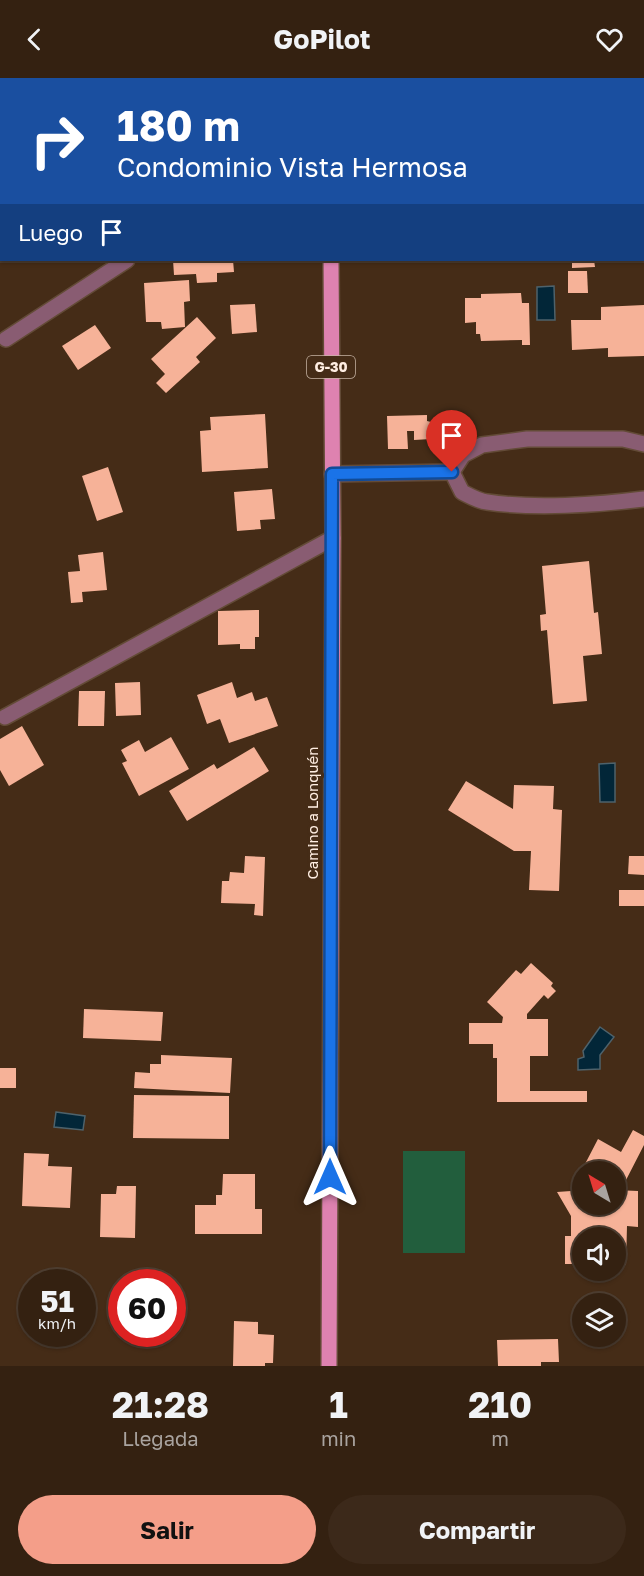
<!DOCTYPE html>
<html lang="es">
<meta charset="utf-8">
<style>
body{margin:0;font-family:"Golos Text",sans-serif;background:#3c291a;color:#f1f3f6;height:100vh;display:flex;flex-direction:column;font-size:22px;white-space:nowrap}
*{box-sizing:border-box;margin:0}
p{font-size:20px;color:#a9a39f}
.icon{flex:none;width:33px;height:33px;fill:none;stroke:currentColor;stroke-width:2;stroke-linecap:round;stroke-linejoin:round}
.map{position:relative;height:1288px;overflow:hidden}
.side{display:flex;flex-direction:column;background:#342111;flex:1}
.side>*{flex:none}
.hud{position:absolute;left:0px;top:0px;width:645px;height:183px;box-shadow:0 2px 4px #0004,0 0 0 2px #4e3e31;background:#1a4fa0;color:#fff;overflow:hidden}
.needle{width:39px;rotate:322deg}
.controls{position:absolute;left:572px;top:1083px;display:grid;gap:12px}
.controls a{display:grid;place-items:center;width:54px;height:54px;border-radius:50%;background:#342111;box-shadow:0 2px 4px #0004,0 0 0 2px #4e3e31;font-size:30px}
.speed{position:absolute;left:18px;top:1191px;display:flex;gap:12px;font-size:30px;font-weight:700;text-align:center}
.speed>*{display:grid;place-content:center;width:78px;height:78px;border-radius:50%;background:#342111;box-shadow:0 2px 4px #0004,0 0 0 2px #4e3e31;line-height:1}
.speed small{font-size:15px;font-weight:400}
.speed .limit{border:9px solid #d22;background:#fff;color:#111}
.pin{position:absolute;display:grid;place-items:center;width:51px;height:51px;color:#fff;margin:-62px -26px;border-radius:50% 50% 50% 0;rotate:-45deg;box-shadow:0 0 6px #0007}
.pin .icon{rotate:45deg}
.me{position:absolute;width:66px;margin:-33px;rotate:0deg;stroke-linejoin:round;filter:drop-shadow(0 0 4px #0008)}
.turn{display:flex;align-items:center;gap:21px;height:126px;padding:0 18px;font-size:27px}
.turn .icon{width:78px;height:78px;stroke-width:2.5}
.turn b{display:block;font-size:42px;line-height:51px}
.then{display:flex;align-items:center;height:57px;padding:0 18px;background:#0003;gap:12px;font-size:22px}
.eta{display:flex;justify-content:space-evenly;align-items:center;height:102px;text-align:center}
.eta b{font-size:36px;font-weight:700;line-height:42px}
.button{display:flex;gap:12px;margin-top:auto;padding:12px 18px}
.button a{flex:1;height:69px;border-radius:36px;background:#f49e89;color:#111;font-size:24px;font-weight:700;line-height:69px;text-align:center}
.button a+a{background:#3c291a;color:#f1f3f6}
header{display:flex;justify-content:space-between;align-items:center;height:78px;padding:0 18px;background:#342111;font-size:27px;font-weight:700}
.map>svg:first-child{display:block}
.green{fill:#225e3d}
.water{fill:#022638;stroke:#4e626b;stroke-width:1.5}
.building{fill:#f6b298}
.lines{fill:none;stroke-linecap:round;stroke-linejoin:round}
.street-casing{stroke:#634b37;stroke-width:18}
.primary-casing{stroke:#634b37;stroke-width:18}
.street{stroke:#895c72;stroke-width:15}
.primary{stroke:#de82b0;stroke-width:15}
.route-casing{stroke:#114b97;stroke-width:15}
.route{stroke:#1a73e8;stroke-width:10}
.labels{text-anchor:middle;stroke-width:6;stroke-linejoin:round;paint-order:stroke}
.shield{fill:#452c17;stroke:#c7b4a5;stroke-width:1.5}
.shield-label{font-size:14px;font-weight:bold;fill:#ffeee2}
.street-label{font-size:15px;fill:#ffeee2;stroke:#452c17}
</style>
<header><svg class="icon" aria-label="back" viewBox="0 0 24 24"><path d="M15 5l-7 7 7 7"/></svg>GoPilot<svg class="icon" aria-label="heart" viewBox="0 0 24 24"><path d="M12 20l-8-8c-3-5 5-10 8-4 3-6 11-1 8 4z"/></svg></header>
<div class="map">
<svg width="644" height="1288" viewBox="0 0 644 1288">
<rect width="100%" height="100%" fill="#452c17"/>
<rect class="green" x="403" y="1073" width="62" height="102"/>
<g class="water">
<path d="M 554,208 L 555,242 L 537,242 L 537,209 Z"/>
<path d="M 615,685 L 615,724 L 600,724 L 599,686 Z"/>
<path d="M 600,949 L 614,959 L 600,977 L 600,991 L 578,992 L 578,981 L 584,979 L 583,973 Z"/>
<path d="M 56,1034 L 85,1038 L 83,1052 L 54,1049 Z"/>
</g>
<g class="building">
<path d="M 173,182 L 233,182 L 234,194 L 217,195 L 217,204 L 197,205 L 196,196 L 174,197 Z"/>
<path d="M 572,182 L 594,182 L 595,189 L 572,190 Z"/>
<path d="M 568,193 L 587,193 L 588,215 L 568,215 Z"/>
<path d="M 189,202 L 190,223 L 184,224 L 185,249 L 162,251 L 161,244 L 146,244 L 144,205 Z"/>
<path d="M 521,215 L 522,225 L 529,225 L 530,267 L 522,267 L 522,262 L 481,263 L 480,256 L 476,256 L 476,244 L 465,245 L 465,220 L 481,220 L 481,216 Z"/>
<path d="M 255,226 L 257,254 L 232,256 L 230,227 Z"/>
<path d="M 644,227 L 644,278 L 608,279 L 608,270 L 572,272 L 571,242 L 601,242 L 601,229 Z"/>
<path d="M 197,239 L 216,260 L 196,279 L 200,284 L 166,315 L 156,305 L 165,296 L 151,281 Z"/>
<path d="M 95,247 L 111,270 L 78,292 L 62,268 Z"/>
<path d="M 265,336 L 268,390 L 202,394 L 200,353 L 211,352 L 210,339 Z"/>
<path d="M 427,337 L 427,343 L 431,344 L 431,361 L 414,362 L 414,353 L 407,353 L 408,371 L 388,371 L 387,338 Z"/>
<path d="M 108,389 L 123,434 L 97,443 L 82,398 Z"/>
<path d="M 272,411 L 275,441 L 260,442 L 261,451 L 237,453 L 234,414 Z"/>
<path d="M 103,474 L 107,512 L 82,514 L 83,524 L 71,525 L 68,494 L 80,493 L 78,477 Z"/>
<path d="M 589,483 L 594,535 L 598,534 L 602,576 L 583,578 L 587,623 L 553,626 L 547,552 L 541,553 L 540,537 L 546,536 L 542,488 Z"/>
<path d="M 259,532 L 259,559 L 255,559 L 255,571 L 240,571 L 240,566 L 218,567 L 218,533 Z"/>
<path d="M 140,604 L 141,637 L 116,638 L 115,605 Z"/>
<path d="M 232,604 L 237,620 L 252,614 L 255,623 L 267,619 L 278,648 L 229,665 L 220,641 L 207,646 L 197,617 Z"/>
<path d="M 79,613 L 105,613 L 104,648 L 78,648 Z"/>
<path d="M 22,648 L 44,687 L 9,708 L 0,692 L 0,661 Z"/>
<path d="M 171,659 L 189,691 L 139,718 L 122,685 L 127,683 L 121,672 L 139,662 L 145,674 Z"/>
<path d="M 254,669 L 269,693 L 187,743 L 169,713 L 214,686 L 217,691 Z"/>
<path d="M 466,703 L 513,731 L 514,707 L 554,708 L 553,731 L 562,732 L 559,813 L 529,812 L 531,773 L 514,773 L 448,732 Z"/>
<path d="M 245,778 L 265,779 L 263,838 L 254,837 L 255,826 L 221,825 L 222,803 L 229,803 L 230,794 L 244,795 Z"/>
<path d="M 629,778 L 644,778 L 644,797 L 628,796 Z"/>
<rect x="619" y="812" width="25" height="16"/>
<path d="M 531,885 L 553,905 L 551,908 L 556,913 L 548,921 L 544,917 L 527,936 L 527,941 L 548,941 L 548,978 L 530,978 L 530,1013 L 587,1013 L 587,1024 L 497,1024 L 497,980 L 493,980 L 493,966 L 469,966 L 469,945 L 502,945 L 503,939 L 487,924 L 516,892 L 521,896 Z"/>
<path d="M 84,931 L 163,934 L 161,963 L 83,960 Z"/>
<path d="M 161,977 L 232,980 L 230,1015 L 134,1010 L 135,994 L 150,995 L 150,986 L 161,986 Z"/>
<rect x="0" y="990" width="16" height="20"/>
<path d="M 134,1017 L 229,1018 L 229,1061 L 133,1060 Z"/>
<path d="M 633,1052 L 644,1058 L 644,1067 L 625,1104 L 618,1101 L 615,1106 L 615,1094 L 582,1094 L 582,1126 L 615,1126 L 615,1112 L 638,1113 L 638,1149 L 627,1148 L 626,1187 L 615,1187 L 615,1160 L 582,1160 L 582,1186 L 565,1186 L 565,1158 L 571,1158 L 571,1138 L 557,1114 L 571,1113 L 598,1061 L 621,1074 Z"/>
<path d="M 24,1075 L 49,1076 L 48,1088 L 72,1089 L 70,1130 L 22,1128 Z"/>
<path d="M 223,1096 L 255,1096 L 255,1131 L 262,1131 L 262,1156 L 195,1156 L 195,1127 L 216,1127 L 216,1117 L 222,1117 Z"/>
<path d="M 117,1108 L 136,1108 L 135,1160 L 100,1159 L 101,1116 L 116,1116 Z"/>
<path d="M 234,1243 L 258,1244 L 258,1256 L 274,1257 L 273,1285 L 265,1285 L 265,1288 L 233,1288 Z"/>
<path d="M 558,1261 L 559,1284 L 541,1284 L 541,1288 L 498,1288 L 497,1262 Z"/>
</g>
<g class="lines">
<g class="street-casing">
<g id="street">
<path d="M 6,261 L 127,182"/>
<path d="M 452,394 L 462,414 C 470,418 478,423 487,424 C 533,431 598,427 644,421"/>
<path d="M 452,394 L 463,377 L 482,367 L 527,361 L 623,361 L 644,366"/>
<path d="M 332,396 L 452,394"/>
<path d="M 5,639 L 333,460"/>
</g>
</g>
<g class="primary-casing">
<g id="primary">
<path d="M 329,0 L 329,2"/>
<path d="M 329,1288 L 333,460 L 331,182"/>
</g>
</g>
<use href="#street" class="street"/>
<use href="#primary" class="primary"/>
</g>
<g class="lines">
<g class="route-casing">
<path id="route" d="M 330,1099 L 332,396 L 452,394"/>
</g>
<use href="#route" class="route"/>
</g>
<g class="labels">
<rect class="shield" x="307" y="278" width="48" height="22" rx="4.5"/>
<g class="shield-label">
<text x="331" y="294">G-30</text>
</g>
<g class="street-label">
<text transform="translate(313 735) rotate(-90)" y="5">Camino a Lonquén</text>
</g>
</g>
</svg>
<div class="controls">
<a><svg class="needle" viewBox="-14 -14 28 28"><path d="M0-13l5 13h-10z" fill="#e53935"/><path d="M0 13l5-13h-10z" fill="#a9a39f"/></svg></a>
<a><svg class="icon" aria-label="sound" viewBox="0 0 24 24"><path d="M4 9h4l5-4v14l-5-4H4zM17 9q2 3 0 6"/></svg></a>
<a><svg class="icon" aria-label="layers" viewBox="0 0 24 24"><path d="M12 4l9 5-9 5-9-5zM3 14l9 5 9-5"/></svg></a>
</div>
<div class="speed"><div>51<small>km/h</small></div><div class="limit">60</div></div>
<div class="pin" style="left:452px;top:394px;background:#d93025"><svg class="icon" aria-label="arrive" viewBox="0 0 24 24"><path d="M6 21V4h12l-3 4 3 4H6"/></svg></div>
<svg class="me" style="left:330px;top:1099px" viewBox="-20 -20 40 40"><path d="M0-17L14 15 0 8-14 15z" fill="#1a73e8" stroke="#fff" stroke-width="4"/></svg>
<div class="hud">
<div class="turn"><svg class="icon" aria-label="right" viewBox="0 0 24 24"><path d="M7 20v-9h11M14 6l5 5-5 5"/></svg><div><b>180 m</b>Condominio Vista Hermosa</div></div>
<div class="then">Luego<svg class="icon" aria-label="arrive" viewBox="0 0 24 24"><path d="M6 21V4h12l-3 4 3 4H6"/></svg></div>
</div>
</div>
<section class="side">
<div class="eta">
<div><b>21:28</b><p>Llegada</p></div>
<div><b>1</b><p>min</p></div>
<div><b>210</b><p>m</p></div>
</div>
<div class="button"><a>Salir</a><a>Compartir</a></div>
</section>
